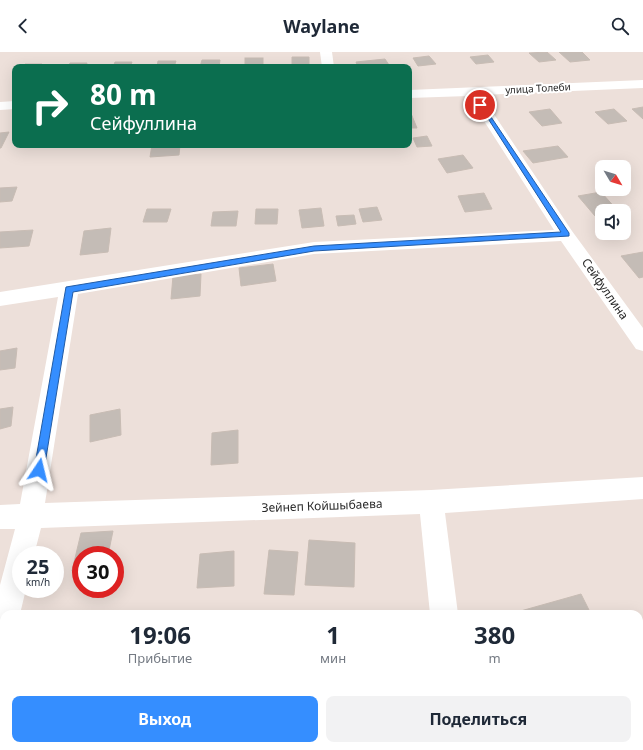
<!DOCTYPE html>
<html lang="ru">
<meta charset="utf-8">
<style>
body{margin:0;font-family:"Noto Sans",sans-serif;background:#f2f2f3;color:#1f2937;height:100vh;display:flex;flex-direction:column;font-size:15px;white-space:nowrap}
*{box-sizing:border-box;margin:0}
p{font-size:13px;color:#747a83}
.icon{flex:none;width:22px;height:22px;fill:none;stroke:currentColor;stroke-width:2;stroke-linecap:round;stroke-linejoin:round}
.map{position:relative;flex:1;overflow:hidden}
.panel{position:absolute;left:0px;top:558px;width:643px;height:140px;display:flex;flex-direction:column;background:#fff;border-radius:12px 12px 0 0;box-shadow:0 4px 16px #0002}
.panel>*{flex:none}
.top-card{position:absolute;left:12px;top:12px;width:400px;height:84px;border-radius:8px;box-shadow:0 4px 16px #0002;background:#0b6e4f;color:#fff;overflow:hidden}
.needle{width:26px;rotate:128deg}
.tools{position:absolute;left:595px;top:108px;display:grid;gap:8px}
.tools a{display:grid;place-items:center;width:36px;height:36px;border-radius:8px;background:#fff;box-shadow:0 4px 16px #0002;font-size:20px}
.speed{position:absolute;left:12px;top:494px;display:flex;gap:8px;font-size:20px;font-weight:700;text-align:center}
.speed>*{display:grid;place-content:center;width:52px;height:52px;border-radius:50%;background:#fff;box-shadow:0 4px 16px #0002;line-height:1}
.speed small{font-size:10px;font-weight:400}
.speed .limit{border:6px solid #d22;background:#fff;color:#111}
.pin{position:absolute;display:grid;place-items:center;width:34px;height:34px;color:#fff;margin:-17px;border:2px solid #fff;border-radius:50%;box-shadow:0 1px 4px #0007}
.me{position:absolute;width:44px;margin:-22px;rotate:10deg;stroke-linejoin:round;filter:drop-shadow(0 0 3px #0008)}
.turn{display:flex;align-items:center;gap:14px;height:84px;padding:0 12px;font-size:18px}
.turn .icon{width:52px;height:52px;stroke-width:2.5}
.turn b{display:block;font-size:28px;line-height:34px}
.eta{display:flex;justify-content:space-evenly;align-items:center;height:68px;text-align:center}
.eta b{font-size:24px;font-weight:700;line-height:28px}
.cta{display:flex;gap:8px;margin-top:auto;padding:8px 12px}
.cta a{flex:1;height:46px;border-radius:8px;background:#358eff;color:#fff;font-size:16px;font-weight:700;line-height:46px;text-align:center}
.cta a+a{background:#f2f2f3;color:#1f2937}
header{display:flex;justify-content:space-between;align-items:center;height:52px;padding:0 12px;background:#fff;font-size:18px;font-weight:700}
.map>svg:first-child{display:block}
.building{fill:#c4bcb6;stroke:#c8bcb4}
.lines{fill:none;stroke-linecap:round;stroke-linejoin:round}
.minor{fill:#fff;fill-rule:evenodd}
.route{fill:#358eff;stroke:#225ca6}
.labels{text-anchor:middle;stroke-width:4;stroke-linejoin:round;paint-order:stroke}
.far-street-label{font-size:10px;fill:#292929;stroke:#fff}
.street-label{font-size:12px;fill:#292929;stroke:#fff}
</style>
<header><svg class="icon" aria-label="back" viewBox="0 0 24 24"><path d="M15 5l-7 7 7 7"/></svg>Waylane<svg class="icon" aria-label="search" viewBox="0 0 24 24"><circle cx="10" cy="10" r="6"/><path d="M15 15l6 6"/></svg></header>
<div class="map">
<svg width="643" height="698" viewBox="0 0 643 698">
<rect width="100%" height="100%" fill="#ede0da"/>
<g class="building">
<path d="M 547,0 L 556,8 L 539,10 L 529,1 Z"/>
<path d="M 559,0 L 582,0 L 590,8 L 570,10 Z"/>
<path d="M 488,3 L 494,10 L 476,12 L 470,5 Z"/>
<path d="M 429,4 L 436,12 L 418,14 L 413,6 Z"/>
<path d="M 292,5 L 309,5 L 309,14 L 292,15 Z"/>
<rect x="245" y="6" width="18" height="9"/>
<path d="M 385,7 L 389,13 L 358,15 L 356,10 Z"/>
<path d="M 202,8 L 220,8 L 219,15 L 200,15 Z"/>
<path d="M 158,9 L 176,9 L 174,15 L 157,15 Z"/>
<path d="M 115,10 L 132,10 L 130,15 L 113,15 Z"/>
<path d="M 70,11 L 87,11 L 86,15 L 68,15 Z"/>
<path d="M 25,12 L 42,12 L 40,15 L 23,15 Z"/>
<path d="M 643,55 L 643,67 L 632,57 Z"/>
<path d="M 550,57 L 562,71 L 542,74 L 529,60 Z"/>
<path d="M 614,57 L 627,69 L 608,72 L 595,60 Z"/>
<path d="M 409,59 L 410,59 L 417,76 L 409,76 Z"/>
<path d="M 9,80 L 1,96 L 0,96 L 0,81 Z"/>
<path d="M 427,84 L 432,94 L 417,95 L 413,86 Z"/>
<path d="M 152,93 L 180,93 L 179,103 L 150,105 Z"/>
<path d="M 558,94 L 568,105 L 533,111 L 523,99 Z"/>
<path d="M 463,103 L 473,116 L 447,121 L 438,107 Z"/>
<path d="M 17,135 L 12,149 L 0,150 L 0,136 Z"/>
<path d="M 601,140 L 618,159 L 602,159 L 602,163 L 595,164 L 578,144 Z"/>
<path d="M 484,141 L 492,157 L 465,160 L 458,144 Z"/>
<path d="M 377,155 L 382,168 L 363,170 L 359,157 Z"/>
<path d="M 321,156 L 324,174 L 302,176 L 299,158 Z"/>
<path d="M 147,157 L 171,157 L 167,170 L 143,170 Z"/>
<path d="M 256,157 L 278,157 L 277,172 L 255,172 Z"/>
<path d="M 238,159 L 236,174 L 211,174 L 213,160 Z"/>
<path d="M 354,163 L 356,172 L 338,174 L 336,164 Z"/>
<path d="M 111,176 L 108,200 L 80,203 L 84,179 Z"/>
<path d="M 33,178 L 29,194 L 0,196 L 0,180 Z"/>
<path d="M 643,200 L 643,225 L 639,226 L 621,204 Z"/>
<path d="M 273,212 L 276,229 L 241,234 L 239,216 Z"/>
<path d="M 201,222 L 200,244 L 171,247 L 173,224 Z"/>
<path d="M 17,296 L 15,316 L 0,318 L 0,299 Z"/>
<path d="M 13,355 L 11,374 L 0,377 L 0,357 Z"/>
<path d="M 120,357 L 121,383 L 90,390 L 90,363 Z"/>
<path d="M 238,378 L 238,411 L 211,413 L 212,381 Z"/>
<path d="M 113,479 L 108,503 L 81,503 L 81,519 L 72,519 L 81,481 Z"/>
<path d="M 309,488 L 355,491 L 354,535 L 305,533 Z"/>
<path d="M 269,498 L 298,500 L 294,543 L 264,542 Z"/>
<path d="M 234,499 L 234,534 L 197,536 L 200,502 Z"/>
<path d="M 581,542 L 591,562 L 510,562 Z"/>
<path d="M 32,694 L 84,694 L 83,698 L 31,698 Z"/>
</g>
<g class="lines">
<g class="minor">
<path d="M 320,0 L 332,0 L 334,15 L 322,15 Z"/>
<path d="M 643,28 L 643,36 L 481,43 L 572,179 L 643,276 L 643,299 L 636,297 L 561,189 L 314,202 L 78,242 L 45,451 L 431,438 L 643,425 L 643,447 L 445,461 L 458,562 L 430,562 L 420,462 L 41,476 L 34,503 L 21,503 L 21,537 L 26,537 L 20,562 L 4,562 L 4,601 L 0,602 L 0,533 L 15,477 L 0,477 L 0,453 L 20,452 L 58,245 L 0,254 L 0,240 L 314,190 L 554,178 L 468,44 L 409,46 L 409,38 Z"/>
<path d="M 15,49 L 15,57 L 0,58 L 0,50 Z"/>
<path d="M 453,694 L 485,694 L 486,698 L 454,698 Z"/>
</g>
</g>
<path class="route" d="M 478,51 L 483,53 L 569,181 L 569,184 L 314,199 L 73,240 L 44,418 L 42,421 L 35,421 L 34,418 L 66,235 L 314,194 L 561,180 Z"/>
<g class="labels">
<g class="far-street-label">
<text transform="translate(538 36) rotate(-3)" y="4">улица Толеби</text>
</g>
<g class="street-label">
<text transform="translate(605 237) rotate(55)" y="4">Сейфуллина</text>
<text transform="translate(322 454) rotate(-2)" y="4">Зейнеп Койшыбаева</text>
</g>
</g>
</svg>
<div class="tools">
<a><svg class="needle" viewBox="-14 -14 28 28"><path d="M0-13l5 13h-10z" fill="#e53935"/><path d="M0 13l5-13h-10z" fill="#747a83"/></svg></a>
<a><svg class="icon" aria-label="sound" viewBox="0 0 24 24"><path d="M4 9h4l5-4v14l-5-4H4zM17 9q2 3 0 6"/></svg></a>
</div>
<div class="speed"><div>25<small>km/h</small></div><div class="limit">30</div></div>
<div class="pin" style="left:480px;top:53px;background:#d93025"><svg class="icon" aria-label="arrive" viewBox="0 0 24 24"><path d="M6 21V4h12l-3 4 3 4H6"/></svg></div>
<svg class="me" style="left:39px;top:418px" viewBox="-20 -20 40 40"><path d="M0-17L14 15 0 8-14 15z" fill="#358eff" stroke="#fff" stroke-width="4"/></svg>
<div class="top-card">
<div class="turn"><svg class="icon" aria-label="right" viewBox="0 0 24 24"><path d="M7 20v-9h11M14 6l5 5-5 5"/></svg><div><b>80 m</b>Сейфуллина</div></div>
</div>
<section class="panel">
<div class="eta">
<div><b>19:06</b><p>Прибытие</p></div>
<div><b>1</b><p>мин</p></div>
<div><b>380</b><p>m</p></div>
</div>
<div class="cta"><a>Выход</a><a>Поделиться</a></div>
</section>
</div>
